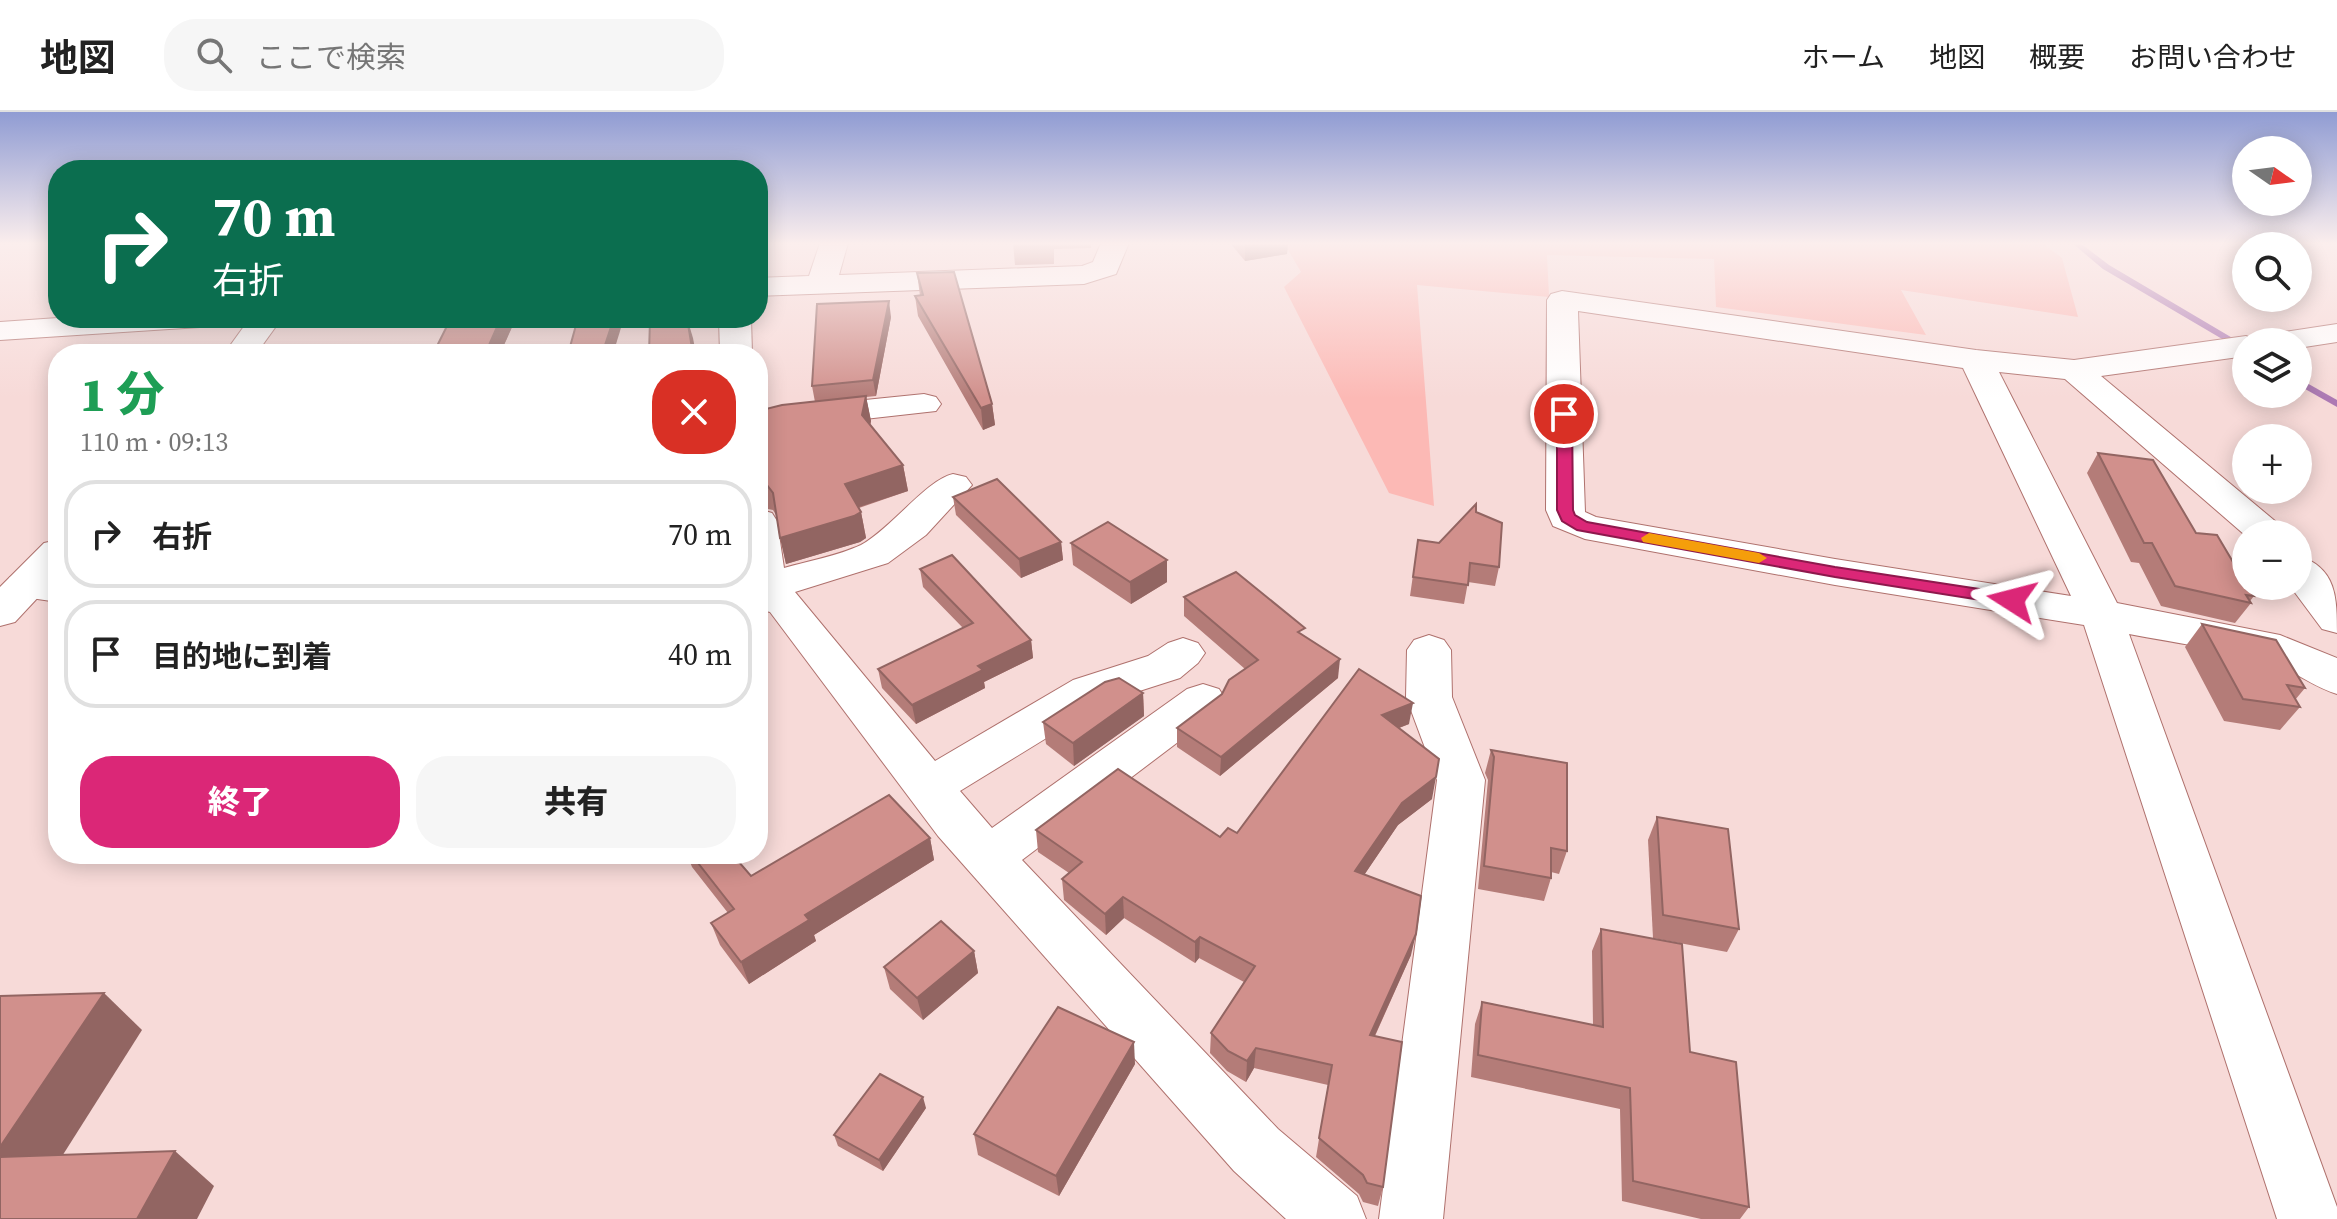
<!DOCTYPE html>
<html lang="ja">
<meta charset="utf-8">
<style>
body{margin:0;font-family:"Source Serif 4","Noto Sans JP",serif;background:#f6f6f6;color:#222;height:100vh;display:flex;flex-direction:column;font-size:30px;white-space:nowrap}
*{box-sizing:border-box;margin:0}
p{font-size:26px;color:#767676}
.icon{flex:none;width:44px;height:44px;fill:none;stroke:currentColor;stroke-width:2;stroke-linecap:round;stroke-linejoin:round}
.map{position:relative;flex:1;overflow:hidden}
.details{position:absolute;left:48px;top:232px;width:720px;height:520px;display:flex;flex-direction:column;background:#fff;border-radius:32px;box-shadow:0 4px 20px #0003}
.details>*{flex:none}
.hud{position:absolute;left:48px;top:48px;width:720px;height:168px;border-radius:32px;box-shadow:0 4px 20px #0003;background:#0b6e4f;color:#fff;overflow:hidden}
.needle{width:52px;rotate:104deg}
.tools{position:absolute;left:2232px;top:24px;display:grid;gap:16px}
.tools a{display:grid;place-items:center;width:80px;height:80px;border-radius:50%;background:#fff;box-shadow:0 4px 20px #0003;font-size:40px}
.pin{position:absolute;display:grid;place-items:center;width:68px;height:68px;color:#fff;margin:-34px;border:4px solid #fff;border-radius:50%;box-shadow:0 2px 8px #0007}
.me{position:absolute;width:88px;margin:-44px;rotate:279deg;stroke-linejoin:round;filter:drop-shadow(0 0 6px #0008)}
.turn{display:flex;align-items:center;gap:28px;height:168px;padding:0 32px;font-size:36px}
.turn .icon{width:104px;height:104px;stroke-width:2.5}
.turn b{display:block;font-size:56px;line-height:68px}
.round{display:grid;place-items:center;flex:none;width:84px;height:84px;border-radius:32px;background:#f6f6f6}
.overview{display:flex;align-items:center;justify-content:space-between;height:136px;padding:0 32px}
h1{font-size:48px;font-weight:800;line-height:60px;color:#1e9e55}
.action{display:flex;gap:16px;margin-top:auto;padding:16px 32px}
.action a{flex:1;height:92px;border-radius:32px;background:#db2777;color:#fff;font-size:32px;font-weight:800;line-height:92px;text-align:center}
.action a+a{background:#f6f6f6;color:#222}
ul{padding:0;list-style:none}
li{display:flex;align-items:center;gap:24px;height:108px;margin:0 16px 12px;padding:0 16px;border:4px solid #e0e0e0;border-radius:32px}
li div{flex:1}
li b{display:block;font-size:30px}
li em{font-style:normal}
header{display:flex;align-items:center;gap:48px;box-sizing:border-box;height:112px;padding:0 40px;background:#fff;border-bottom:2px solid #e0e0e0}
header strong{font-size:38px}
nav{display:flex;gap:44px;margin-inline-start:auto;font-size:28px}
.search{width:560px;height:72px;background:#f6f6f6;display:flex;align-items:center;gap:20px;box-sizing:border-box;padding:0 28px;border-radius:32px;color:#767676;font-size:30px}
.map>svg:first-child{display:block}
.green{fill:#fcb9b5}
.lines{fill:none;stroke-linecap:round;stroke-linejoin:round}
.stream{fill:#ac79b3;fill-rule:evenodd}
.street-casing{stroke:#af716d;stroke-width:2}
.secondary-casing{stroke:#af716d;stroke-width:2}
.street{fill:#fff;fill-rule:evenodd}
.secondary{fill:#fff;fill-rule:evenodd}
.wall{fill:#b47c78}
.shaded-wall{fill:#926562}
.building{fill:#d1908c;stroke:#926562;stroke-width:2}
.route{fill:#db2777;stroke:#8e194d;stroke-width:2}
.slow{fill:#f59e0b}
</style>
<header>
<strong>地図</strong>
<div class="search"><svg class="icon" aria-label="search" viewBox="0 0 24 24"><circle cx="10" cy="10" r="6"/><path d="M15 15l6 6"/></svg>ここで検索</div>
<nav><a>ホーム</a><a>地図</a><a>概要</a><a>お問い合わせ</a></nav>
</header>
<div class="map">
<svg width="2337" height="1107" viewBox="0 0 2337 1107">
<rect width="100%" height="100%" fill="#f7dad8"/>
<path class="green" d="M 1284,131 L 2042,131 L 2062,146 L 2078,205 L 1901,178 L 1926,223 L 1716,195 L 1714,147 L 1547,143 L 1549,185 L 1417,173 L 1434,394 L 1389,381 L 1284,175 L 1301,160 Z"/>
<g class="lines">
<g class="stream">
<path d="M 2072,131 L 2080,131 L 2109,153 L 2246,234 L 2246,241 L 2103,157 Z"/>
<path d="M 2298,266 L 2337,288 L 2337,295 L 2298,273 Z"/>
</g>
<g class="street-casing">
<g id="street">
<path d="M 820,131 L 848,131 L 839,163 L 1082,154 L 1093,150 L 1101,131 L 1129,131 L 1116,162 L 1084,172 L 758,184 L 758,166 L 809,164 Z"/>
<path d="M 1562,179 L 1976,238 L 2074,248 L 2246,224 L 2259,230 L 2264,223 L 2337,212 L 2337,230 L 2298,236 L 2298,230 L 2246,230 L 2246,244 L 2101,264 L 2281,414 L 2287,422 L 2246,424 L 2065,267 L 1999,260 L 2117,491 L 2280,523 L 2337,546 L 2337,582 C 2313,575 2294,558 2270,551 C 2225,537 2175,531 2129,522 L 2337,1095 L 2337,1107 L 2277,1107 L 2084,513 L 1835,473 L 1585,427 L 1553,414 L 1546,398 L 1547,188 L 1551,182 ZM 1578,199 L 1963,256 L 2071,484 L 1835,447 L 1596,405 L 1585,400 Z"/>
<path d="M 58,206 L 216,206 L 211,213 L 200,215 L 0,228 L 0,210 Z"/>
<path d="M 719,206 L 751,206 L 752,242 L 720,242 Z"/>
<path d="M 924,282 L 936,285 L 941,292 L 936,299 L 758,319 L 758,299 Z"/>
<path d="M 953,362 L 966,365 L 972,373 L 926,423 L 888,451 L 795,480 L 935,649 L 1073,568 L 1148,544 L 1168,531 L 1183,526 L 1198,531 L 1205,541 L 1198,551 L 1180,566 L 1105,590 L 960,679 L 992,716 L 1187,577 L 1203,572 L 1219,577 L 1226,588 L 1219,599 L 1022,748 L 1278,1017 L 1357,1084 L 1366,1107 L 1286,1107 L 1234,1059 L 938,724 L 770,500 L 758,497 L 758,397 L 772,401 L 777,409 L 784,456 C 808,449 838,444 861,433 C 892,416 926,368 953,362 Z"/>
<path d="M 2298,444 C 2337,455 2337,487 2337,521 L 2322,517 L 2290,474 L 2298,474 Z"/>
<path d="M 25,461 L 58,464 L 58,490 L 10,483 L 4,474 L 10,465 Z"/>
<path d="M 1429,523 L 1444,528 L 1451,538 L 1452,585 L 1485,668 L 1443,1107 L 1379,1107 L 1437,668 L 1406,585 L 1407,538 L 1414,528 Z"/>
</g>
</g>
<g class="secondary-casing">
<g id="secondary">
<path d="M 250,206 L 282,206 L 256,242 L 224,242 Z"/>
<path d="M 58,428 L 58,464 L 15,510 L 0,514 L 0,475 L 44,431 Z"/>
</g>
</g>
<use href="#street" class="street"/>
<use href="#secondary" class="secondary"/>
</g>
<g class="wall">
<path d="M 1013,131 L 1091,131 L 1091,136 L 1054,137 L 1054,152 L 1015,153 Z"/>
<path d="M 1230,131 L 1288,131 L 1287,142 L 1245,149 Z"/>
<path d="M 917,161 L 992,292 L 995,313 L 983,318 L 918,204 L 915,184 L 920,184 Z"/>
<path d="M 891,205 L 876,284 L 866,285 L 871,309 L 870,313 L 903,353 L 908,379 L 859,396 L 861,400 L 866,426 L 860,430 L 786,452 L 776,403 L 773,398 L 758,395 L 758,299 L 815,290 L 812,274 Z"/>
<path d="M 451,206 L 516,206 L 500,242 L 433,242 Z"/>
<path d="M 2098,341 L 2196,421 L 2254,484 L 2250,489 L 2251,491 L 2235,511 L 2161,494 L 2139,451 L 2131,450 L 2087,361 Z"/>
<path d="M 953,385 L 1061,430 L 1063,448 L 1021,466 L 956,403 Z"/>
<path d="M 1476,400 L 1499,455 L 1495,474 L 1468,470 L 1464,492 L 1410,484 L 1418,428 L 1439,431 Z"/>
<path d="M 1071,431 L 1167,448 L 1167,470 L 1131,492 L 1073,453 Z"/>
<path d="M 920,457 L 1031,528 L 1033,546 L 984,570 L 985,576 L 916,612 L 882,576 L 878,557 L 963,516 L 923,475 Z"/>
<path d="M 1184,485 L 1305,524 L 1338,566 L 1220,664 L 1177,635 L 1177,616 L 1222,582 L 1245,557 L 1184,504 Z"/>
<path d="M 2202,512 L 2305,576 L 2295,588 L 2300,595 L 2280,618 L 2224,609 L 2185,535 Z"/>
<path d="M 1359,557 L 1409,612 L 1399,616 L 1432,687 L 1398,713 L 1364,763 L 1411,843 L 1375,924 L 1383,1075 L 1378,1094 L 1363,1090 L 1359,1082 L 1316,1045 L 1328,973 L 1254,956 L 1246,970 L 1227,959 L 1210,941 L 1211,921 L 1244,870 L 1199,846 L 1195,851 L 1124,806 L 1106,823 L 1064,788 L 1062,767 L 1069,761 L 1038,740 L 1036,718 L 1220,725 L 1237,721 Z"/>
<path d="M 1143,581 L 1144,604 L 1074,654 L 1046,632 L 1043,610 Z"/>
<path d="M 1491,638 L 1567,739 L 1559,762 L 1551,760 L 1551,766 L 1544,789 L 1478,777 L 1488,668 L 1485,661 Z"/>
<path d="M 1657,705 L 1739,817 L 1727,840 L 1653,826 L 1648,728 Z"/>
<path d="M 930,726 L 934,748 L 814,823 L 816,829 L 749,872 L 720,833 L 711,811 L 728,801 L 692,755 L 687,742 L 732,742 L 751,764 Z"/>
<path d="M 1601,817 L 1690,940 L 1749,1095 L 1740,1107 L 1701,1107 L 1622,1089 L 1620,997 L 1471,965 L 1475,912 L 1482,890 L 1593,913 L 1592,839 Z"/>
<path d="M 974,839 L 978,861 L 923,908 L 890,877 L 884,855 Z"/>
<path d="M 1135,952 L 1059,1084 L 978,1043 L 974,1022 Z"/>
<path d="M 926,996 L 883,1059 L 838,1034 L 834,1023 Z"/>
</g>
<g class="shaded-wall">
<path d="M 1245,131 L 1288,131 L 1287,142 L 1245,149 Z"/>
<path d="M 889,189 L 891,205 L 876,284 L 873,268 Z"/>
<path d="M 501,206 L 516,206 L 500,242 L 487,242 L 486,240 Z"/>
<path d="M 614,206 L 624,206 L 613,242 L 602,242 Z"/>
<path d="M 687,206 L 693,226 L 696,242 L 693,242 Z"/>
<path d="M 866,284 L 871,309 L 867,329 L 862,303 Z"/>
<path d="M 992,292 L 995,313 L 983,318 L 981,296 Z"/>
<path d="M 903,353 L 908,379 L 850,398 L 845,372 Z"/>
<path d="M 861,400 L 866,426 L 860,430 L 786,452 L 780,426 Z"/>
<path d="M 1061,430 L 1063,448 L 1021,466 L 1019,447 Z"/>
<path d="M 1167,448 L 1167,470 L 1131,492 L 1130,470 Z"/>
<path d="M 1031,528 L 1033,546 L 984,570 L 985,576 L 916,612 L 912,593 L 978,554 Z"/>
<path d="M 1340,547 L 1338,566 L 1220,664 L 1221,645 Z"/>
<path d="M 1143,581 L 1144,604 L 1074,654 L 1073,631 Z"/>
<path d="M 1413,591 L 1409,612 L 1378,624 L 1382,603 Z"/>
<path d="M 1436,665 L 1432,687 L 1398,713 L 1352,781 L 1355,759 L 1402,691 Z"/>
<path d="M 930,726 L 934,748 L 814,823 L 816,829 L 749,872 L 741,850 L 805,803 Z"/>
<path d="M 1123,785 L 1124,806 L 1106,823 L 1105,802 Z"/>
<path d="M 1416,822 L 1411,843 L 1366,943 L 1370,923 Z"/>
<path d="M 1200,825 L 1199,846 L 1195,851 L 1195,830 Z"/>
<path d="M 974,839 L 978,861 L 923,908 L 917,886 Z"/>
<path d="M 104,881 L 142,918 L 40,1079 L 0,1050 L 0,1035 Z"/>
<path d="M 1134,930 L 1135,952 L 1059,1084 L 1056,1064 Z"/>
<path d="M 1256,936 L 1254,956 L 1246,970 L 1247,949 Z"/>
<path d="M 923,985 L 926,996 L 883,1059 L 879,1048 Z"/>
<path d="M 175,1039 L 214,1074 L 197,1107 L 137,1107 Z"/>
</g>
<g class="building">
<path d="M 954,160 L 992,292 L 981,296 L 915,184 L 923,183 L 917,161 Z"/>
<path d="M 889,189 L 873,268 L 812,274 L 817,192 Z"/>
<path d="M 451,206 L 501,206 L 486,240 L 455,242 L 433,242 Z"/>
<path d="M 578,206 L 614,206 L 602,242 L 568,242 Z"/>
<path d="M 660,206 L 687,206 L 693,242 L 649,242 L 650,208 Z"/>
<path d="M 866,284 L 862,303 L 903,353 L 845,372 L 861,400 L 854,404 L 780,426 L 773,381 L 766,372 L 758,370 L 758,299 L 782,293 Z"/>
<path d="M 2098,341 L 2153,348 L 2196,421 L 2217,423 L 2246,472 L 2246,474 L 2247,474 L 2254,484 L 2246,483 L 2251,491 L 2175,474 L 2152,431 L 2144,431 Z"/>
<path d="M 997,367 L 1061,430 L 1019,447 L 953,385 Z"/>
<path d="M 1476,392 L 1476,400 L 1502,411 L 1499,455 L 1470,451 L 1468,473 L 1413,465 L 1418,428 L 1439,431 Z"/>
<path d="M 1108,410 L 1167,448 L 1130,470 L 1071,431 Z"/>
<path d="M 952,443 L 1031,528 L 978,554 L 983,558 L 912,593 L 878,557 L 973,511 L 920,457 Z"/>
<path d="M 1236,460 L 1305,516 L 1298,520 L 1340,547 L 1221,645 L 1177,616 L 1222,582 L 1229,568 L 1258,548 L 1184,485 Z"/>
<path d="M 2202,512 L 2276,528 L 2305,576 L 2287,573 L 2300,595 L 2243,587 Z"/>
<path d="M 1359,557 L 1413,591 L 1382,603 L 1439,647 L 1436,665 L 1402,691 L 1355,759 L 1421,784 L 1416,822 L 1370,923 L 1402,930 L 1383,1075 L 1367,1071 L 1363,1063 L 1319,1026 L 1332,953 L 1256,936 L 1247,949 L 1228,939 L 1211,921 L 1255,854 L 1200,825 L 1195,830 L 1123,785 L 1105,802 L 1062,767 L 1082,750 L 1036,718 L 1118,657 L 1220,725 L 1228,716 L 1237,721 Z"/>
<path d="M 1119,566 L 1143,581 L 1073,631 L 1043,610 L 1105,570 Z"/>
<path d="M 1491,638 L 1567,651 L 1567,739 L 1551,736 L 1551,766 L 1484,754 L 1494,645 Z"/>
<path d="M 889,683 L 930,726 L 805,803 L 809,808 L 741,850 L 711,811 L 734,797 L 691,742 L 732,742 L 751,764 Z"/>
<path d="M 1657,705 L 1728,717 L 1739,817 L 1663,803 Z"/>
<path d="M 941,809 L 974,839 L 917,886 L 884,855 Z"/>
<path d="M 1601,817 L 1682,832 L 1690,940 L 1736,950 L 1749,1095 L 1633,1069 L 1630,976 L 1478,943 L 1482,890 L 1603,915 Z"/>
<path d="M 104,881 L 0,1035 L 0,884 Z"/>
<path d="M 1058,895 L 1134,930 L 1056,1064 L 974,1022 Z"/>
<path d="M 880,962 L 923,985 L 879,1048 L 834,1023 Z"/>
<path d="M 175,1039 L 137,1107 L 0,1107 L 0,1045 Z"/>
</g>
<linearGradient id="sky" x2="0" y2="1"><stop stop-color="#909cd3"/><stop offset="0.46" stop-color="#fbeeed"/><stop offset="1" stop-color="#fbeeed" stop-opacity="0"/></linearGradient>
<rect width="2337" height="286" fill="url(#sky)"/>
<path class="route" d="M 1564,298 L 1572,302 L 1573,398 L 1575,403 L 1587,410 L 1835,455 L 2012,482 L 2021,488 L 2012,493 L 1835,465 L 1577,418 L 1562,409 L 1557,398 L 1557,302 Z"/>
<path class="slow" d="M 1649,421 L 1759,441 L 1767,446 L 1759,451 L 1643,430 L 1641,426 Z"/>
</svg>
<div class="tools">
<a><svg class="needle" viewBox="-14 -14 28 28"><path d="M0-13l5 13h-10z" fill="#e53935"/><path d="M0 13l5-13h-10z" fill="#767676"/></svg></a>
<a><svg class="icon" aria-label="search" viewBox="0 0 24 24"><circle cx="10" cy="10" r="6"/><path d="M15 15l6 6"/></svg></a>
<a><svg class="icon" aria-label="layers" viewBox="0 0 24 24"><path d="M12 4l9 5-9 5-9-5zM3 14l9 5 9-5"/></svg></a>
<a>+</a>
<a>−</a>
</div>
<div class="pin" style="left:1564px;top:302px;background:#d93025"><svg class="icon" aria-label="arrive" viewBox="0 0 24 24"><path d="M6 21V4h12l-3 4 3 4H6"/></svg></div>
<svg class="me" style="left:2012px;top:488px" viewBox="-20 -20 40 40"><path d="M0-17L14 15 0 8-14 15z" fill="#db2777" stroke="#fff" stroke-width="4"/></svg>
<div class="hud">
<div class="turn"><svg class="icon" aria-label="right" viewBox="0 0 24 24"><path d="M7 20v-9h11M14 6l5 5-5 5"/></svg><div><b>70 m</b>右折</div></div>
</div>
<section class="details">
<div class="overview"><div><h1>1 分</h1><p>110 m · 09:13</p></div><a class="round" style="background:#d93025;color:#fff"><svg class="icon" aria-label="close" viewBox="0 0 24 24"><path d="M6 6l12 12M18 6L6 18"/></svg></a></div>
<ul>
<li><svg class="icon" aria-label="right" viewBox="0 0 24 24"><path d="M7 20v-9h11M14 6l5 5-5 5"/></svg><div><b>右折</b></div><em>70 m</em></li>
<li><svg class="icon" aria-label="arrive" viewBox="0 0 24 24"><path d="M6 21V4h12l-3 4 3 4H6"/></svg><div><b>目的地に到着</b></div><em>40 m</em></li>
</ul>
<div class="action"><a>終了</a><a>共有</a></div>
</section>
</div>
